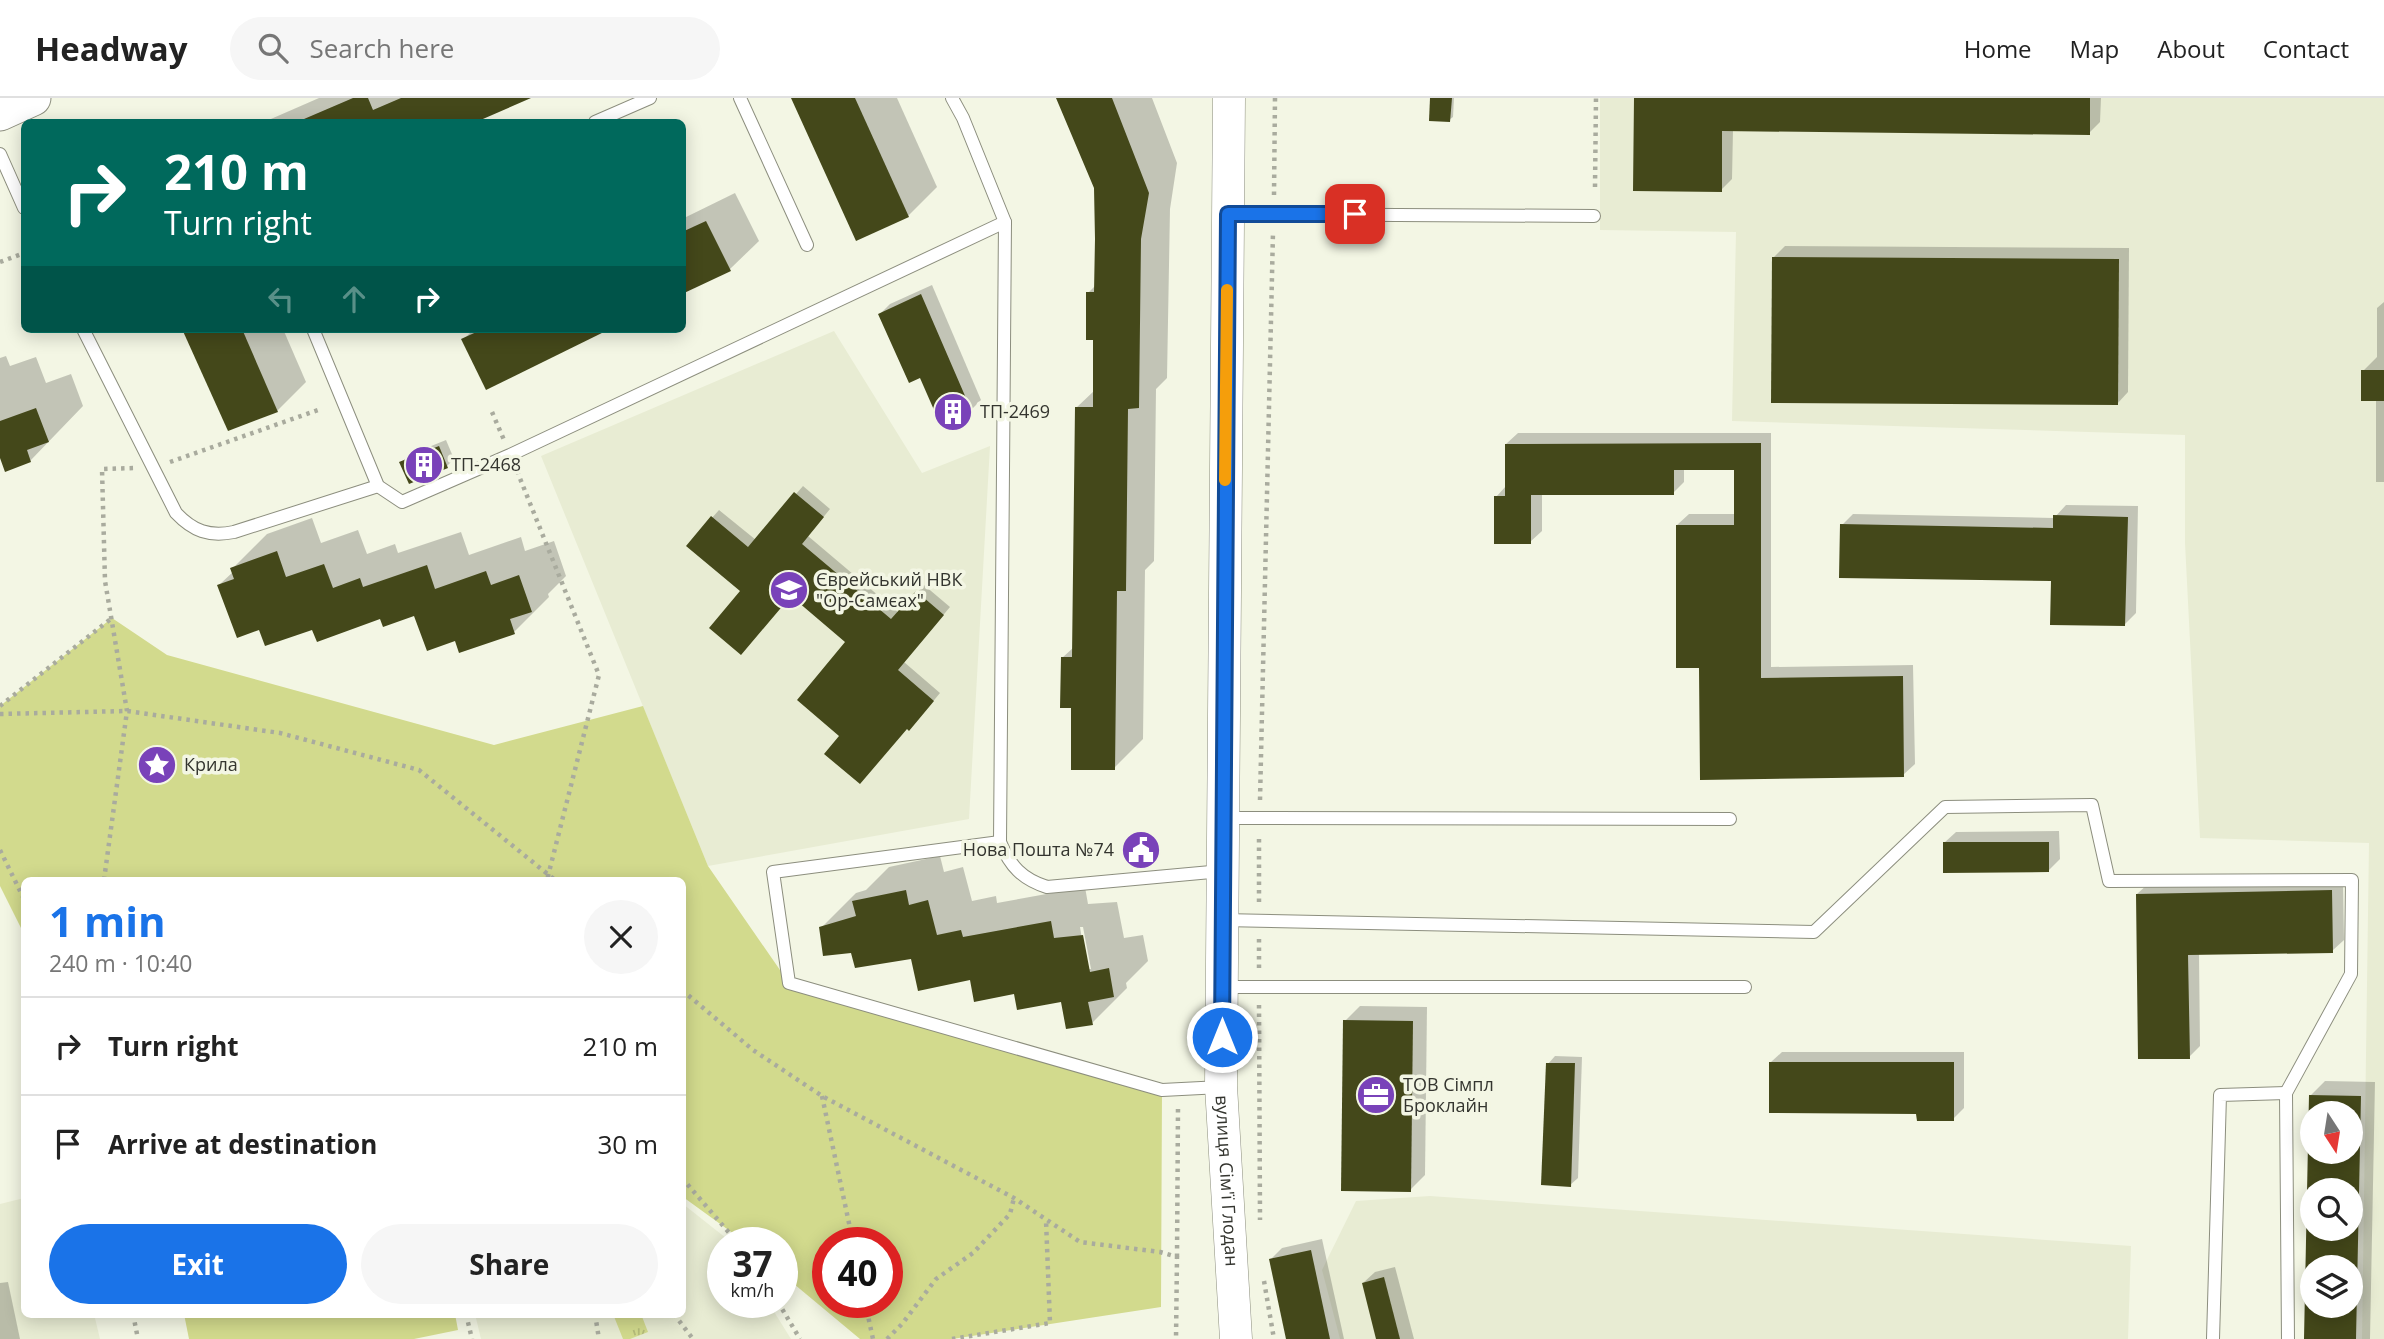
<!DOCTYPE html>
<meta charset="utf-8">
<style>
body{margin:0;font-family:"Open Sans",sans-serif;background:#f6f6f6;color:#222;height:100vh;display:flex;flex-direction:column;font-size:26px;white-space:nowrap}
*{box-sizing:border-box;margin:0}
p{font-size:23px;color:#767676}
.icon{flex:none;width:38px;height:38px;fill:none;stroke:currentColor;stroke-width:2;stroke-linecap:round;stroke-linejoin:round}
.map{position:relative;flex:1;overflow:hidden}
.drawer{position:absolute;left:21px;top:779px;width:665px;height:441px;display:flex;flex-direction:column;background:#fff;border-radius:10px;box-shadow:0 4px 18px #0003}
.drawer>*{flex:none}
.hud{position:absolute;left:21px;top:21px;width:665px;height:214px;border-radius:10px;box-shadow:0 4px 18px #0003;background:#00695c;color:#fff;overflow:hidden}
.needle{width:46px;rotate:168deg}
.buttons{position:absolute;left:2300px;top:1003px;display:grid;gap:14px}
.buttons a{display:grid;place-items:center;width:63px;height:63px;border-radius:50%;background:#fff;box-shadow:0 4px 18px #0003;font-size:35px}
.speed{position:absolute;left:707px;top:1129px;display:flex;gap:14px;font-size:35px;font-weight:700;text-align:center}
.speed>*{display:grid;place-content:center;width:91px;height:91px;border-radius:50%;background:#fff;box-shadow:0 4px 18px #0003;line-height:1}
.speed small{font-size:18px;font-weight:400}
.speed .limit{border:10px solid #d22;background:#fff;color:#111}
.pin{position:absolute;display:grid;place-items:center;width:60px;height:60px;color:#fff;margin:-30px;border-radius:14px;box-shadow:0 4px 10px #0006}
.me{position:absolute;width:77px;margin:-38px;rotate:0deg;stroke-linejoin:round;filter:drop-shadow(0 0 5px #0008)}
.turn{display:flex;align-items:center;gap:24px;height:147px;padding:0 28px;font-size:32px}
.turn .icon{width:91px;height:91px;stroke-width:2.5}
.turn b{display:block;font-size:49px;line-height:60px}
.lanes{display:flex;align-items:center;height:66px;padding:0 28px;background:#0003;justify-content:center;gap:35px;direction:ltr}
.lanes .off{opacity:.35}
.round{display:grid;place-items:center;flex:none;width:74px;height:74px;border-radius:37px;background:#f6f6f6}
.overview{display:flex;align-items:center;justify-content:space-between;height:119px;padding:0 28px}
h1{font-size:42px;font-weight:700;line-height:52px;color:#1a73e8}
.primary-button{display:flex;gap:14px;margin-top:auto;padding:14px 28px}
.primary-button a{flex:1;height:80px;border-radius:42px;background:#1a73e8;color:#fff;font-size:28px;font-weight:700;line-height:80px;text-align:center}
.primary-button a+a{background:#f6f6f6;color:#222}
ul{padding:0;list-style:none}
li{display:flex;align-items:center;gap:21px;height:98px;padding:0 28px;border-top:2px solid #e0e0e0}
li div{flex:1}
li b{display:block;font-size:26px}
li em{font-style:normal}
header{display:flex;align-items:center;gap:42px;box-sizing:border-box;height:98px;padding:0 35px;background:#fff;border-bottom:2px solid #e0e0e0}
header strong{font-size:33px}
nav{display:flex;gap:38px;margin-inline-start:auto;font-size:24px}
.search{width:490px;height:63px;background:#f6f6f6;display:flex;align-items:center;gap:18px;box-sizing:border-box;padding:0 24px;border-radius:38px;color:#767676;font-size:26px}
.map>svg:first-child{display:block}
.built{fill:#e8ecd3}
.grass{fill:url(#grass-tufts)}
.park{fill:#d2da8d;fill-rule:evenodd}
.shadow{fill:#0003;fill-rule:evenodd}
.building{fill:#44481a;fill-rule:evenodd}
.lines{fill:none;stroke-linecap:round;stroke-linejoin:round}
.service-casing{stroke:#8c8e7e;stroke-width:14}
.tertiary-casing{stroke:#8c8e7e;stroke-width:33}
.secondary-casing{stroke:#8c8e7e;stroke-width:37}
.path{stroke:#a9ab9e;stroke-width:4.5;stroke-dasharray:3.5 5;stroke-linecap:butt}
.service{stroke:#fff;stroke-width:12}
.tertiary{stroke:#fff;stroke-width:32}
.secondary{stroke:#fff;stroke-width:35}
.route-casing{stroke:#114b97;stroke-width:18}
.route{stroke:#1a73e8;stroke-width:12}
.slow{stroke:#f59e0b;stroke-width:12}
.labels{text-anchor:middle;stroke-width:7;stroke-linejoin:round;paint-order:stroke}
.poi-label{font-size:18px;fill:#34352f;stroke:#f3f6e4;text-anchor:start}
.street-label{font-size:18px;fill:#34352f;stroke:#f3f6e4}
</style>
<header>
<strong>Headway</strong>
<div class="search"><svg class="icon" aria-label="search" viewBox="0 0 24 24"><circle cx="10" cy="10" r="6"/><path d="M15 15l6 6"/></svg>Search here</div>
<nav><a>Home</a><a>Map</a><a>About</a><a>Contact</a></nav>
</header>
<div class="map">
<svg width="2384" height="1241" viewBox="0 0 2384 1241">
<defs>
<pattern id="grass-tufts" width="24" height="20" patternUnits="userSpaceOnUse" patternTransform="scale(1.75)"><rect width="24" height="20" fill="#d2da8d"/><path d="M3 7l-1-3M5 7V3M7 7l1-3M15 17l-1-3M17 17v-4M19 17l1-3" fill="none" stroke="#b5bc7a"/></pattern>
</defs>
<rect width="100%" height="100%" fill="#f3f6e4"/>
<g class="built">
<path d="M 1600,0 L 2384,0 L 2384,1241 L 2362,1241 L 2369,745 L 2200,740 L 2185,445 L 2185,337 L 1732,323 L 1736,134 L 1600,132 Z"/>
<path d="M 834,233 L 922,375 L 990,348 L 969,721 L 708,768 L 541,358 Z"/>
<path d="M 1430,1098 L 2131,1148 L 2128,1241 L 1340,1241 L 1322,1172 L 1356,1103 Z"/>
<path d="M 24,1100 L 24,1216 L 94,1216 L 100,1241 L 0,1241 L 0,1106 Z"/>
<path d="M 683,1106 L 731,1144 L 723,1144 L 723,1204 L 768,1204 L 791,1241 L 481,1241 L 475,1216 L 682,1216 Z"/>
</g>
<path class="grass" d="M 613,1216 L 641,1216 L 648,1234 L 630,1241 L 623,1241 Z"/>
<g class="park">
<path d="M 112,520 L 167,557 L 494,647 L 643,608 L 708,768 L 789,885 L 1162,992 L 1161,1209 L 952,1241 L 860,1241 L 782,1176 L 782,1144 L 745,1144 L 683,1099 L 682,782 L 24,782 L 24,836 L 0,788 L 0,608 ZM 828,1144 L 887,1144 L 887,1204 L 828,1204 Z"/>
<path d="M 184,1216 L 455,1216 L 458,1232 L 414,1241 L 189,1241 Z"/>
</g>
<g class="shadow">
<path d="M 319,0 L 527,0 L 471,24 L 264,24 Z"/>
<path d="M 793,0 L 897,0 L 937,89 L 908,118 L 857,141 Z"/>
<path d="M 1057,0 L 1152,0 L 1177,65 L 1170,111 L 1167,280 L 1156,291 L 1154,463 L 1145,472 L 1143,641 L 1114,670 L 1073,608 L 1062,560 L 1074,549 L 1076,310 L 1095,292 L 1095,240 L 1088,195 L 1096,187 L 1095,90 Z"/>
<path d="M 1432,0 L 1454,0 L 1453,19 L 1449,22 Z"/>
<path d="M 1636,0 L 2101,0 L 2100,24 L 2089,35 L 1733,32 L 1732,81 L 1721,92 Z"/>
<path d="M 735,95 L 759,143 L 730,171 L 682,194 L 682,121 Z"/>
<path d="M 1785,148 L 2129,150 L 2128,294 L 2117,306 L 1774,159 Z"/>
<path d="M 932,187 L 981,302 L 971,312 L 921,278 L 880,216 L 890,206 Z"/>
<path d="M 2384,204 L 2384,384 L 2376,384 L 2376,301 L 2363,273 L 2377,259 L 2377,210 Z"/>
<path d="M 184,231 L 283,231 L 306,284 L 277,313 Z"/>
<path d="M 474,231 L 607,231 L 463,242 Z"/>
<path d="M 6,258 L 10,268 L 36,259 L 46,285 L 71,276 L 83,308 L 30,363 L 0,355 L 0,260 Z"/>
<path d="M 1518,335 L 1771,335 L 1771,569 L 1913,567 L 1915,666 L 1903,677 L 1701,568 L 1677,427 L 1689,416 L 1736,416 L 1736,370 L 1684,370 L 1684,384 L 1673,395 L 1542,395 L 1542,433 L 1530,444 L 1496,399 L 1506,388 L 1506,346 Z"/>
<path d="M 446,342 L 454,361 L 447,368 L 401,365 L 409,357 Z"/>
<path d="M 803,388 L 830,411 L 808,438 L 899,515 L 924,487 L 950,509 L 904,564 L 940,595 L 916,624 L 907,629 L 842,637 L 848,544 L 792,496 L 743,493 L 688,447 L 719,412 L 756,442 Z"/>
<path d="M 2066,407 L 2138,408 L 2136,515 L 2125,526 L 2053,482 L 1842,427 L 1853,416 L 2054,420 Z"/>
<path d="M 312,420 L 321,445 L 358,432 L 367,456 L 395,446 L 398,455 L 461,434 L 469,457 L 521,439 L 525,453 L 554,443 L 566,478 L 548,496 L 549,499 L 514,534 L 456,541 L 416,516 L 313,529 L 260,529 L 219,487 L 234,473 L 233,470 L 267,436 Z"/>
<path d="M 2059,733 L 2060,761 L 2048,773 L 1944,745 L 1956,734 Z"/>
<path d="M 940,758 L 944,774 L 963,769 L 972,803 L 996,798 L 997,805 L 1085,789 L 1088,806 L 1117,804 L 1124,840 L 1143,837 L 1148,863 L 1126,885 L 1127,890 L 1092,925 L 1063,902 L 1015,894 L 913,859 L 853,853 L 821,830 L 856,795 L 866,792 L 889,769 ZM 1080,829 L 1083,829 L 1091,871 L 1087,871 Z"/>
<path d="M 2343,782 L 2344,842 L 2332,853 L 2199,855 L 2200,948 L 2189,959 L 2137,796 L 2149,785 Z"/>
<path d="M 1360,908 L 1427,909 L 1425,1077 L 1410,1092 L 1345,923 Z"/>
<path d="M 1782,954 L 1964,954 L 1964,1010 L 1953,1021 L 1918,1014 L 1771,964 Z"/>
<path d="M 1555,958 L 1582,959 L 1578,1080 L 1570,1087 L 1548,966 Z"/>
<path d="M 2325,983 L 2375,984 L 2370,1241 L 2305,1241 L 2310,998 ZM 2312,1015 L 2350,1015 L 2350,1054 L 2312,1054 ZM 2312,1092 L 2350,1092 L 2350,1130 L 2312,1130 ZM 2312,1169 L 2350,1169 L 2350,1208 L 2312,1208 Z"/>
<path d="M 1322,1141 L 1344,1241 L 1288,1241 L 1271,1161 L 1282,1150 Z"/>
<path d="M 1395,1169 L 1414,1241 L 1378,1241 L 1363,1185 L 1375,1174 Z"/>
<path d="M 8,1184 L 20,1241 L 0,1241 L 0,1185 Z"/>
</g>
<g class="building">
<path d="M 353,0 L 368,0 L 373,12 L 401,0 L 531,0 L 476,24 L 297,24 Z"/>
<path d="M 791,0 L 855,0 L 909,119 L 856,143 Z"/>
<path d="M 1056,0 L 1112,0 L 1149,95 L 1141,141 L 1139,310 L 1128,311 L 1126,493 L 1117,493 L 1115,672 L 1071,672 L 1071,610 L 1060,610 L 1061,559 L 1072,559 L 1075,309 L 1093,309 L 1093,242 L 1086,242 L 1086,194 L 1094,194 L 1095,141 L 1094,90 Z"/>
<path d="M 1430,0 L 1452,0 L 1450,24 L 1429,23 Z"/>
<path d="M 1634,0 L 2090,0 L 2090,37 L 1722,33 L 1722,94 L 1633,93 Z"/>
<path d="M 706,123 L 731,173 L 682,196 L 682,134 Z"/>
<path d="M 1772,159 L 2119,161 L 2118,307 L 1771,305 Z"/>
<path d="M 921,196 L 972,314 L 941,328 L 920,280 L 909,285 L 878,216 Z"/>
<path d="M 182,231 L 242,231 L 278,314 L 228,333 Z"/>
<path d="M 483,231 L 610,231 L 486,292 L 461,241 Z"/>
<rect x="2361" y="272" width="23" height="31"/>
<path d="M 36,310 L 49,344 L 27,352 L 31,364 L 5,374 L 0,360 L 0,323 Z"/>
<path d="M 1761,345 L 1761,580 L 1903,578 L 1904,679 L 1700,682 L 1699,570 L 1676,570 L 1676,427 L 1734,427 L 1734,372 L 1674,372 L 1674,397 L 1531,397 L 1531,446 L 1494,446 L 1494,398 L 1505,398 L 1505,346 Z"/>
<path d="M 439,348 L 448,370 L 409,386 L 399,364 Z"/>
<path d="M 794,394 L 824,419 L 802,446 L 891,521 L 916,493 L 944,517 L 898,572 L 934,603 L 909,633 L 907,631 L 860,686 L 824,656 L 839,638 L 797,602 L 845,544 L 791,498 L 741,557 L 709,530 L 740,493 L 686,448 L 711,418 L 748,449 Z"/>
<path d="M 2053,417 L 2128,419 L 2125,528 L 2050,527 L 2051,483 L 1839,480 L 1840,426 L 2053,430 Z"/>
<path d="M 277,453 L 286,479 L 324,466 L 333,490 L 360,480 L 363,489 L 427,467 L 435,491 L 486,473 L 491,487 L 519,477 L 532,514 L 510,521 L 515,536 L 459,555 L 455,543 L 427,553 L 414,518 L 383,529 L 380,521 L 317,544 L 312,532 L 265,548 L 259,532 L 237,540 L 217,487 L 234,481 L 230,470 Z"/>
<path d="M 1943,744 L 2049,744 L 2049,774 L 1943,775 Z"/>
<path d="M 906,792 L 909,807 L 928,802 L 937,837 L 961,832 L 963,839 L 1051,823 L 1054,840 L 1083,837 L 1090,874 L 1109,870 L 1114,899 L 1088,904 L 1093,927 L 1066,931 L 1061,904 L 1017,912 L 1014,896 L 974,904 L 970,882 L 918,893 L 911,861 L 855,870 L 851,855 L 823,858 L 819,829 L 856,818 L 852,803 Z"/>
<path d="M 2332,792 L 2333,855 L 2188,857 L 2190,961 L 2138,961 L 2136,796 Z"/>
<path d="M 1343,922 L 1413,923 L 1411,1094 L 1341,1093 Z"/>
<path d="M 1769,964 L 1954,964 L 1954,1023 L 1917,1023 L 1916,1016 L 1769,1015 Z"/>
<path d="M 1546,965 L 1575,965 L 1571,1089 L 1541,1087 Z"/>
<path d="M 2309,997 L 2361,998 L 2356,1241 L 2304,1241 ZM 2312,1015 L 2350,1015 L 2350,1054 L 2312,1054 ZM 2312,1092 L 2350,1092 L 2350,1130 L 2312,1130 ZM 2312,1169 L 2350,1169 L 2350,1208 L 2312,1208 Z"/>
<path d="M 1311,1152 L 1330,1241 L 1286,1241 L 1269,1161 Z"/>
<path d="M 1384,1179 L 1400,1241 L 1376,1241 L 1362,1185 Z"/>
</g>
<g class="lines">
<g class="service-casing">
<g id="service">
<path d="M 740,0 L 807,147"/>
<path d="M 952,0 L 963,20 L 1005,124 L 1000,744 C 1010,768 1022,781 1047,789 L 1222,773"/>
<path d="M 595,24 L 650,0"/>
<path d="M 0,56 L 24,110"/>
<path d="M 1228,116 L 1594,118"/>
<path d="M 83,231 L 176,415 C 193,433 209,439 234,434 L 378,388"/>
<path d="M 313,231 L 378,388 L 402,404 L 510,357 L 1005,124"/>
<path d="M 1223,720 L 1730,721"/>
<path d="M 1000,744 L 773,774 L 789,885 L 1162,992 L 1221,989"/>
<path d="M 1222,822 L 1814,834 L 1945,709 L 2092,707 L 2109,783 L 2352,782 L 2351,876 L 2286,995 L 2288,1241"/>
<path d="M 1222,889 L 1745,889"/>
<path d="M 2213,1241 L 2220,997 L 2286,995"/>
</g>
</g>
<g class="tertiary-casing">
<g id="tertiary">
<path id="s1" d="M 1229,0 L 1221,988 L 1236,1241"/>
</g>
</g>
<g class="secondary-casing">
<path id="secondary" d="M 0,15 L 33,0"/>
</g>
<g class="path">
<path d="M 1595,89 L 1596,0"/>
<path d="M 1274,97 L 1275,0"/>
<path d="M 0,164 L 24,155"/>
<path d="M 492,314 L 504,342"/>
<path d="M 170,364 L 318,312"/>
<path d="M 517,373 L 599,577 L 547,782"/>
<path d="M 0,608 L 112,520"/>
<path d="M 0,616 L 127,613 L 280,635 L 419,672 L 555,782"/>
<path d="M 1260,702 L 1273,134"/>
<path d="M 0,752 L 24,801"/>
<path d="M 104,782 L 127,613 L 105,483 L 102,371 L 135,370"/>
<path d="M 1259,804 L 1259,739"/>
<path d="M 1259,841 L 1259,870"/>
<path d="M 682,892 L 753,952 L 822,998 L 1014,1100 L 1080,1144 L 1160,1154 L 1177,1159 L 1176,1241"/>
<path d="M 1259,907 L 1260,1122"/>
<path d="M 822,998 L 853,1144"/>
<path d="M 682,1080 L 737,1144"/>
<path d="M 1177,1159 L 1178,1010"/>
<path d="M 1264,1183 L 1274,1241"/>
<path d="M 778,1204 L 800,1241"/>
<path d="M 865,1204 L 873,1241"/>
<path d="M 133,1216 L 138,1241"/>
<path d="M 466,1216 L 472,1241"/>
<path d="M 595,1216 L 599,1241"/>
<path d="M 674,1216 L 693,1241"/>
<path d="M 887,1241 L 902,1226 L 936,1181 L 973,1155 L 1010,1116 L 1014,1100"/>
<path d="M 952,1241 L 1050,1225 L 1046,1122"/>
</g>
<use href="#service" class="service"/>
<use href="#tertiary" class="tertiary"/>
<use href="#secondary" class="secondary"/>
</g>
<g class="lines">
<g class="route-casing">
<path id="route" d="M 1222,939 L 1228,116 L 1355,116"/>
</g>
<use href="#route" class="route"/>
<path class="slow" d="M 1225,382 L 1227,192"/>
</g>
<defs>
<g id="building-disc" transform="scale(2.0125)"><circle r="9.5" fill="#7942b9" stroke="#f3f6e4"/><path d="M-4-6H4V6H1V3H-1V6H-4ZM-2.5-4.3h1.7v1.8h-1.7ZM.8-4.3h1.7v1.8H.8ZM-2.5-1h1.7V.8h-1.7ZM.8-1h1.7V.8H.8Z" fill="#fff"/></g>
<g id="school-disc" transform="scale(2.0125)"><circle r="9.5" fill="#7942b9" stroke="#f3f6e4"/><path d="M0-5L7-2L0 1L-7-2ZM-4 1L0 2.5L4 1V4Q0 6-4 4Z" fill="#fff"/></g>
<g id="sight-disc" transform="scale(2.0125)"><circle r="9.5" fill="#7942b9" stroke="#f3f6e4"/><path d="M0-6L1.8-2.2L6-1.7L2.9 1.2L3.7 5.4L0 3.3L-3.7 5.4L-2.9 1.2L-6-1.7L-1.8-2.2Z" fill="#fff"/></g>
<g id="civic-disc" transform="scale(2.0125)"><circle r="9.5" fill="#7942b9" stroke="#f3f6e4"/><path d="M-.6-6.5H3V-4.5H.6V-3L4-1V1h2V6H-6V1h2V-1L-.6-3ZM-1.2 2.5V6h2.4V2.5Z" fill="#fff"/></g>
<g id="office-disc" transform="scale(2.0125)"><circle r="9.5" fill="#7942b9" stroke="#f3f6e4"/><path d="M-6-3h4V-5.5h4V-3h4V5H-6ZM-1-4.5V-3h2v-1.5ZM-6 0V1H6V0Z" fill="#fff"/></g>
</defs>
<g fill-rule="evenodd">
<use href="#building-disc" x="953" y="314"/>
<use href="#building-disc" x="424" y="367"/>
<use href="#school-disc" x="789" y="492"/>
<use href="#sight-disc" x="157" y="667"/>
<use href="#civic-disc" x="1141" y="752"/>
<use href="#office-disc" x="1376" y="997"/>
</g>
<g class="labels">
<g class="poi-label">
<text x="980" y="320">ТП-2469</text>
<text x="451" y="373">ТП-2468</text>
<text x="816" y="488">Єврейський НВК<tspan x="816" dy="21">"Ор-Самєах"</tspan></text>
<text x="184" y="673">Крила</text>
<text x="1114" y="758" text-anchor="end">Нова Пошта №74</text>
<text x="1403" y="993">ТОВ Сімпл<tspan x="1403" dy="21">Броклайн</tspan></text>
</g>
<g class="street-label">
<text dy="6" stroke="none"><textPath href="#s1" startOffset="1083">вулиця Сім'ї Глодан</textPath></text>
</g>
</g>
</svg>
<div class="buttons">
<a><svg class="needle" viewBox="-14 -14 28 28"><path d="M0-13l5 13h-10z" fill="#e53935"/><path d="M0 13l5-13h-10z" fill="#767676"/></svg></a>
<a><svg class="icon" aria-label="search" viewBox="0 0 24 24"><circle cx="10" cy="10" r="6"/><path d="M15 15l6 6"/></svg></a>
<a><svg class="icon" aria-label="layers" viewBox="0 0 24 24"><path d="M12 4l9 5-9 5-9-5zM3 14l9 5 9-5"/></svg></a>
</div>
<div class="speed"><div>37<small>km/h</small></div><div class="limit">40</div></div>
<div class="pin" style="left:1355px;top:116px;background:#d93025"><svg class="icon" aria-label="arrive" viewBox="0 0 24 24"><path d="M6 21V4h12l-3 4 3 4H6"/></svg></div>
<svg class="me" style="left:1222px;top:939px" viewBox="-20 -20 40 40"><circle r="17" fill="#1a73e8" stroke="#fff" stroke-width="3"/><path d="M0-11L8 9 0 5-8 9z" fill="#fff"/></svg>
<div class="hud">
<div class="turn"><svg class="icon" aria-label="right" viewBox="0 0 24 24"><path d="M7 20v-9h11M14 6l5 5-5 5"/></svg><div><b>210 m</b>Turn right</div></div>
<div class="lanes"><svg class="icon off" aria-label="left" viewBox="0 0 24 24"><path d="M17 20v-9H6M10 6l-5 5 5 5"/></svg><svg class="icon off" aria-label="ahead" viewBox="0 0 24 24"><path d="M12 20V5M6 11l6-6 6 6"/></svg><svg class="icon" aria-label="right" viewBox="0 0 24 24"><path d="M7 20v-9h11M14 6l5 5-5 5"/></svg></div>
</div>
<section class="drawer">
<div class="overview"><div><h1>1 min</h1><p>240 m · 10:40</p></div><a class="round"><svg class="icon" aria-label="close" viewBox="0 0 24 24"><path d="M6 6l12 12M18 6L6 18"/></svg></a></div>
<ul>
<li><svg class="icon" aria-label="right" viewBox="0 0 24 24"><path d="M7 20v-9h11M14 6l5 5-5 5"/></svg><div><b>Turn right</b></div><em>210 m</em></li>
<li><svg class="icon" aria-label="arrive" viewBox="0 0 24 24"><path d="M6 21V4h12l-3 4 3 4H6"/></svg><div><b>Arrive at destination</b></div><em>30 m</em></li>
</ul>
<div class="primary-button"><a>Exit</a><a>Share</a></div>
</section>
</div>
